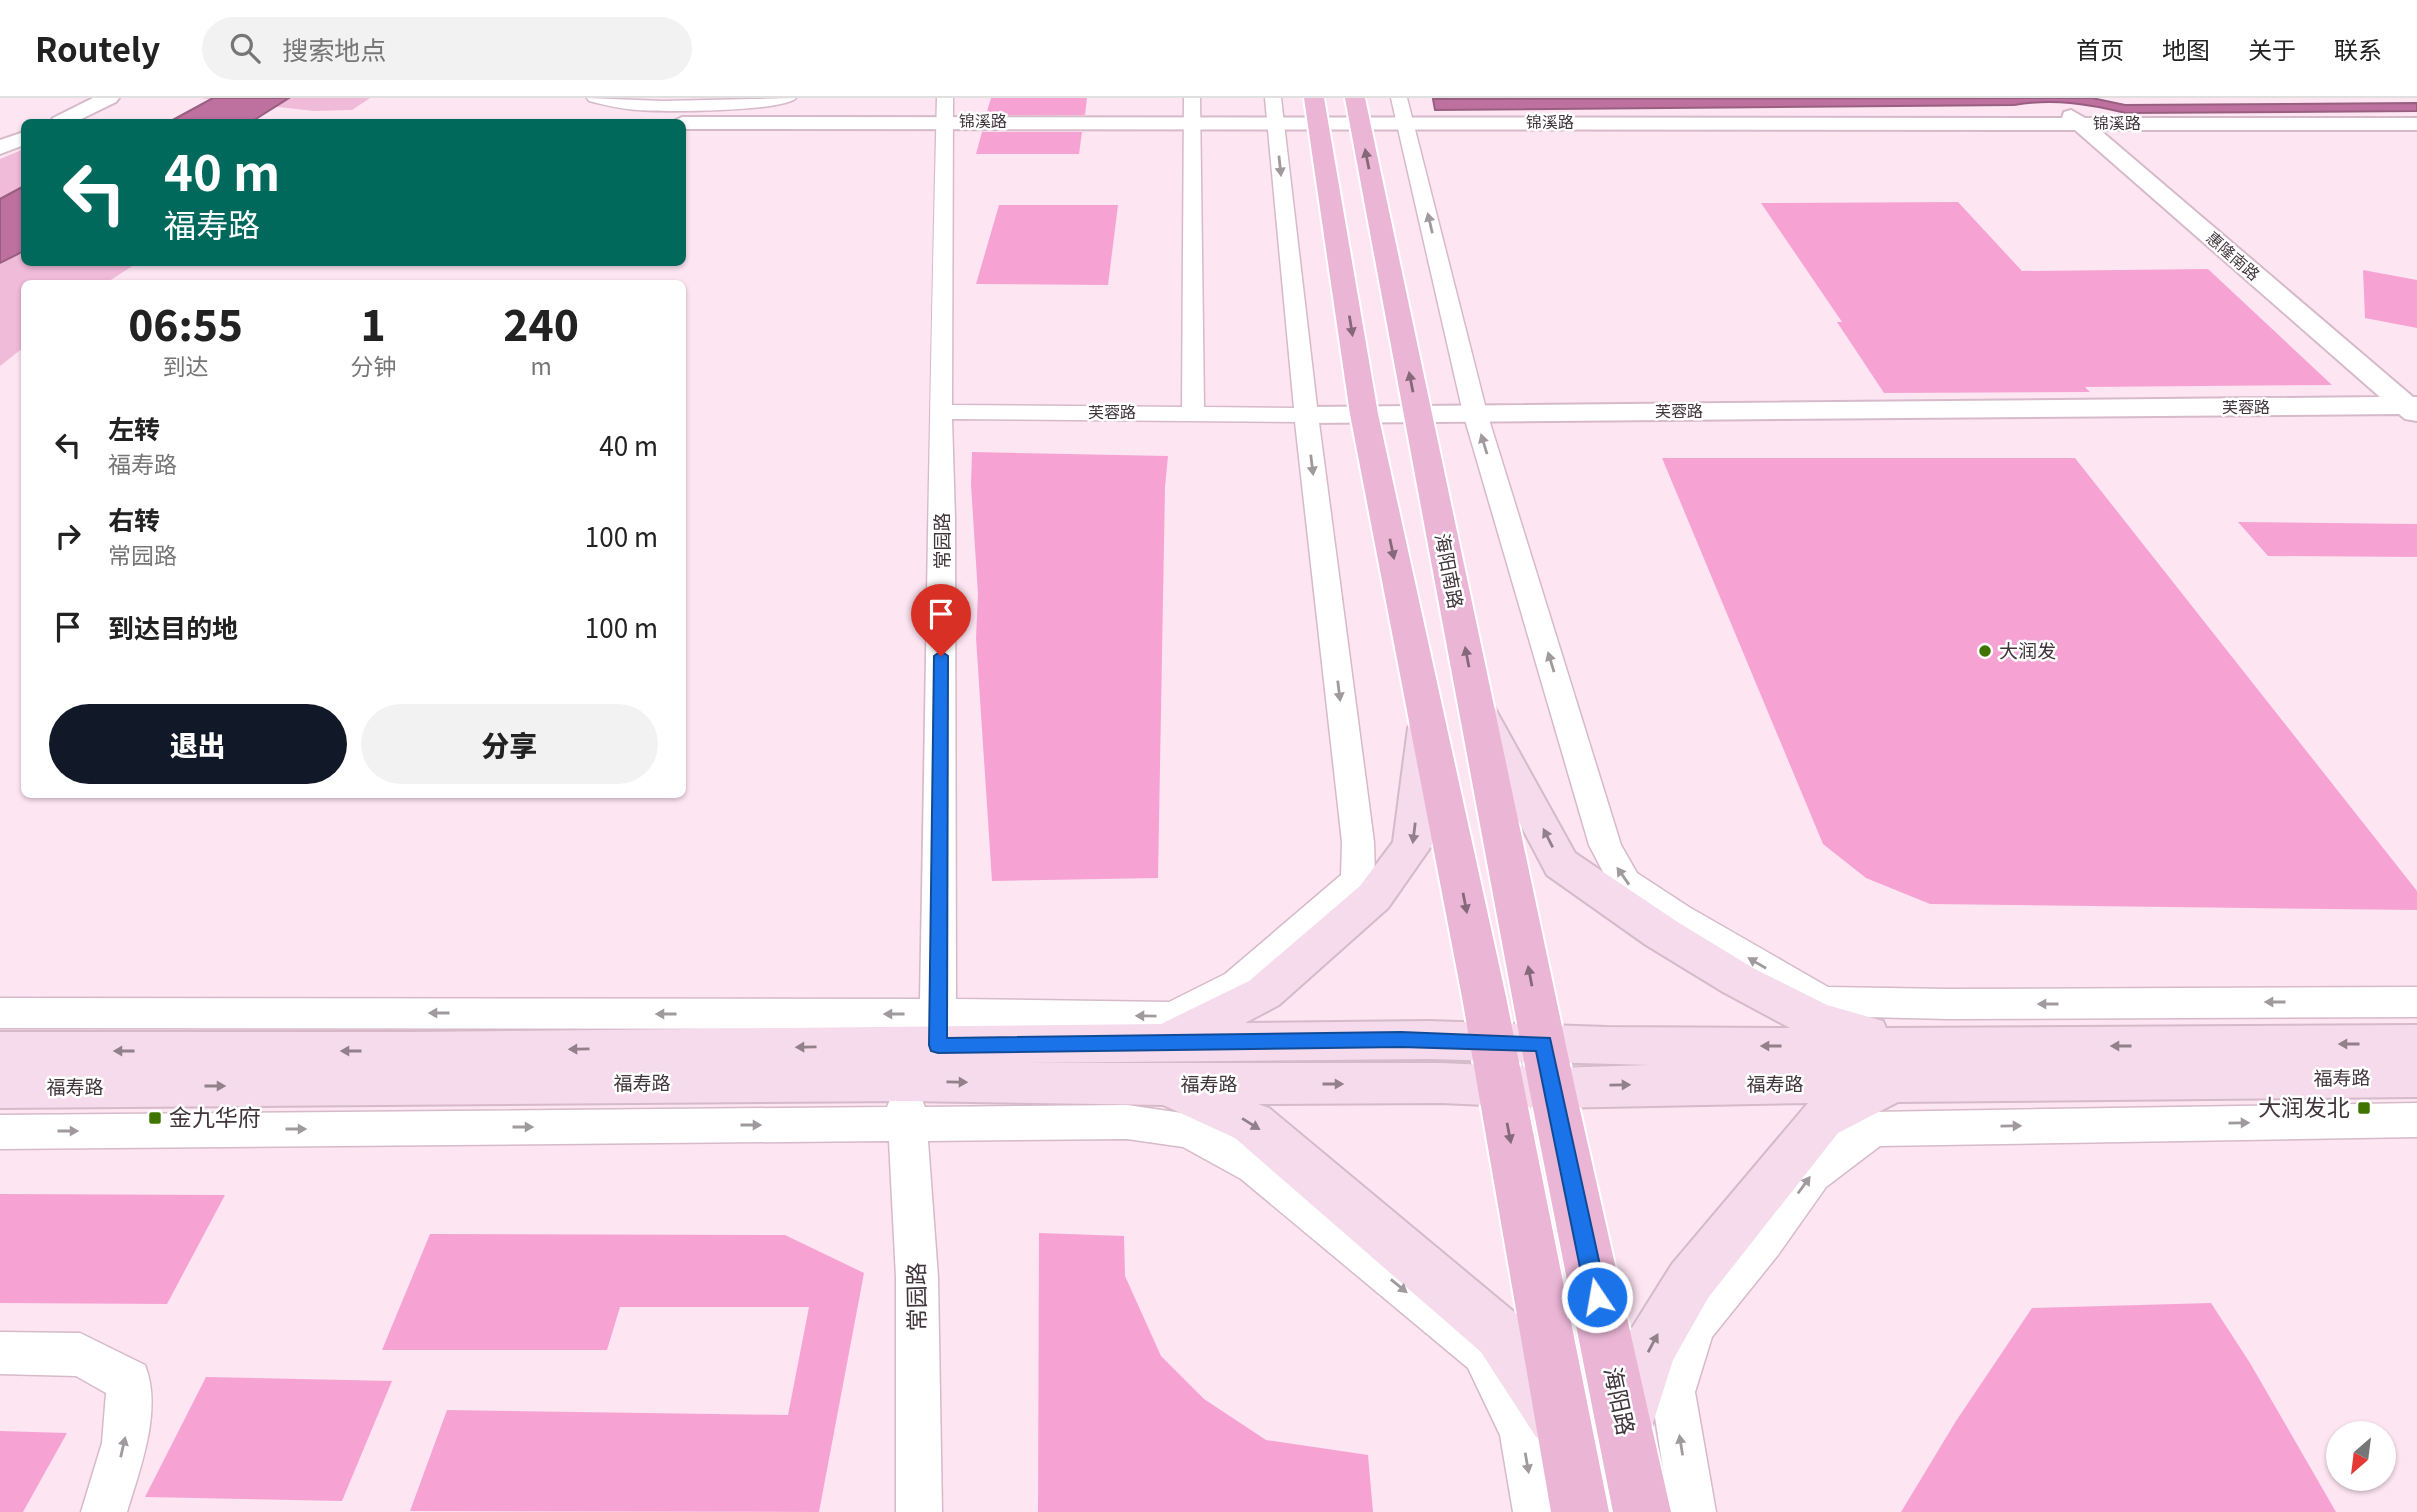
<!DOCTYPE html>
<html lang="zh">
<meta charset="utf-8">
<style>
body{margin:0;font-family:Georgia,"Noto Sans SC",serif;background:#f2f2f2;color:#222;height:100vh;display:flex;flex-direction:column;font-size:26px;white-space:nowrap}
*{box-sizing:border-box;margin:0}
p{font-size:23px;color:#767676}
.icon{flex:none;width:38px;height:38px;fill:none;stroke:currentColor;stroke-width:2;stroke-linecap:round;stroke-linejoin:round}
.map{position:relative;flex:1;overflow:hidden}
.panel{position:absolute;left:21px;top:182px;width:665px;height:518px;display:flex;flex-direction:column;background:#fff;border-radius:10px;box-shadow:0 2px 5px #0004}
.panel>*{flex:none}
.guide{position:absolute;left:21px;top:21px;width:665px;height:147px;border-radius:10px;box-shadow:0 2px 5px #0004;background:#00695c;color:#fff;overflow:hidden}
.needle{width:46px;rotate:208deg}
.controls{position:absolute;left:2326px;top:1323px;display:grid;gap:14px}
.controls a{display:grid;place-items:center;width:70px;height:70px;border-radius:50%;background:#fff;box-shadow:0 2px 5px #0004;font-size:35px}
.pin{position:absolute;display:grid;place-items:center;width:60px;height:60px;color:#fff;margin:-72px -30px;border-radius:50% 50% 50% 0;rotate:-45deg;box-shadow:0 0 7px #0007}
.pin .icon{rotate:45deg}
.me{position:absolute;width:77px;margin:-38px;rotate:348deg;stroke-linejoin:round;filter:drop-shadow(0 0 5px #0008)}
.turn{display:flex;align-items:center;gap:24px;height:147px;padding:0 28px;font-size:32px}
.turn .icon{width:91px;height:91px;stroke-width:2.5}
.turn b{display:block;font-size:49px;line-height:60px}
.eta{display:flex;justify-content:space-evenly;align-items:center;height:119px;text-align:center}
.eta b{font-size:42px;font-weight:800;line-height:49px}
.button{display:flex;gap:14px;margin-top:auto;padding:14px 28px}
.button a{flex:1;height:80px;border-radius:42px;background:#111827;color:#fff;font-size:28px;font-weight:800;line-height:80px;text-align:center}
.button a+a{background:#f2f2f2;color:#222}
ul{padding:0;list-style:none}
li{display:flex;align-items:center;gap:21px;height:91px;padding:0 28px}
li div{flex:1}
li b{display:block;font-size:26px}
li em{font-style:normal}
header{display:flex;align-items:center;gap:42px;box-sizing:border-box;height:98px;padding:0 35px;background:#fff;border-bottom:2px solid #e0e0e0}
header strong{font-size:33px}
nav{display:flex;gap:38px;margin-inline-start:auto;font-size:24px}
.search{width:490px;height:63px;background:#f2f2f2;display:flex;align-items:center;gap:18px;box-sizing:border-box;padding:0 24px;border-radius:38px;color:#767676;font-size:26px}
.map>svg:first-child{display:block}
.green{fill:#f0bad9}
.water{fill:#be709f;stroke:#985f81;stroke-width:2}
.building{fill:#f6a3d4}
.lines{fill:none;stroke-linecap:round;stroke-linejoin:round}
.minor-casing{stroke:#d6bac9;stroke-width:3}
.tertiary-casing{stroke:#d6bac9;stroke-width:4}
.secondary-casing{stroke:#d6bac9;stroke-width:4}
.primary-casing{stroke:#fff;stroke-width:4}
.minor{fill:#fff;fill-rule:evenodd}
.tertiary{fill:#fff;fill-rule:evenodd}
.secondary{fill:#f5dbeb;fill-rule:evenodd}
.primary{fill:#ebb6d6;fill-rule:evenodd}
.oneway{fill:#85697a}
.oneway2{fill:#a09a9e}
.oneway3{fill:#92808b}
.route{fill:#1a73e8;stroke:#114b97;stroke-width:2}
.poi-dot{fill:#3f7400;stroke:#fff;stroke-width:2.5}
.labels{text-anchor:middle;stroke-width:5;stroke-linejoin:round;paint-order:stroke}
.far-street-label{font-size:16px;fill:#41363c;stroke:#fff}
.street-label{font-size:19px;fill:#41363c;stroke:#fff}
.poi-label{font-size:19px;fill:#41363c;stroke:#fff;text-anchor:start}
.near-poi-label{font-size:23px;fill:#41363c;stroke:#fff;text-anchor:end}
.near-street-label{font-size:23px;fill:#41363c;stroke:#fff}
</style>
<header>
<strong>Routely</strong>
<div class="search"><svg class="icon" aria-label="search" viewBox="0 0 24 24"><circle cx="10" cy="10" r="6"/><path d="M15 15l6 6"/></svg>搜索地点</div>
<nav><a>首页</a><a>地图</a><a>关于</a><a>联系</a></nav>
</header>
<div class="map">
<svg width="2417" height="1414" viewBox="0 0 2417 1414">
<rect width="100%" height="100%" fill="#fde5f2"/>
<g class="green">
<path d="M 200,0 L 370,0 L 352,12 L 314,13 Z"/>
<path d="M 24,51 L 24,164 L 137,165 L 106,185 L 24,186 L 24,249 L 0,268 L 0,61 Z"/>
</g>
<g class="water">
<path d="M 213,0 L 289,0 L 251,24 L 169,24 Z"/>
<path d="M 2092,0 L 2125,7 L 2417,5 L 2417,13 L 2126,15 C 2088,6 2053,0 2014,7 L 1435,12 L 1433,1 Z"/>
<path d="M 24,88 L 24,153 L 0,165 L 0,101 Z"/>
</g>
<g class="building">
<path d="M 991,0 L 1087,0 L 1085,17 L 986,17 Z"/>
<path d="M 982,34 L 1082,34 L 1079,56 L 976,56 Z"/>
<path d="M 1958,104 L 2022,173 L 2208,171 L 2332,287 L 2085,289 L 2090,294 L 1884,295 L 1837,224 L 1842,224 L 1761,105 Z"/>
<path d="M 999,107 L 1118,107 L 1108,187 L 976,186 Z"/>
<path d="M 2363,172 L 2417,182 L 2417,230 L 2365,220 Z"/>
<path d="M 972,354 L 1168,358 L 1165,389 L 1158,780 L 992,783 L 976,540 L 978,496 L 971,387 Z"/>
<path d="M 1662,360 L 2075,360 L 2417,793 L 2417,812 L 1930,806 L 1866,780 L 1823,746 Z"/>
<path d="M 2238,424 L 2417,426 L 2417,459 L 2268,458 Z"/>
<path d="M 0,1096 L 225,1097 L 167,1206 L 0,1205 Z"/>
<path d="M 1039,1135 L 1124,1138 L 1125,1178 L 1161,1258 L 1204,1301 L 1266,1342 L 1368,1357 L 1373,1414 L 1038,1414 Z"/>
<path d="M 430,1136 L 785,1137 L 864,1175 L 819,1414 L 410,1413 L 447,1312 L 788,1317 L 809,1209 L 620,1209 L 607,1252 L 382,1252 Z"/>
<path d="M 2211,1205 L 2250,1265 L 2336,1414 L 1901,1414 L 1956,1323 L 2032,1210 Z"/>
<path d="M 206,1279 L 392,1283 L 342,1403 L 145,1399 Z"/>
<path d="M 0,1333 L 67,1335 L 23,1414 L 0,1414 Z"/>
</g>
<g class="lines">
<g class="minor-casing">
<g id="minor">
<path d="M 587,0 L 663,3 L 796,0 C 783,14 662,14 637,12 C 621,11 605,7 589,3 Z"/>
<path d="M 937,0 L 953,0 L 952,307 L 1182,309 L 1184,0 L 1200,0 L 1204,309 L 1294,310 L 1265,0 L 1281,0 L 1318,317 L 1374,744 L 1375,782 L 1370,791 L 1251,896 L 1173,934 L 956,931 L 951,947 L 938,951 L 925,947 L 920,931 L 0,930 L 0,900 L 920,901 C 926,601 929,300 937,0 ZM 952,321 L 1295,324 L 1342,744 L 1341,777 L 1225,876 L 1169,904 L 956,901 L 955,420 Z"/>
<path d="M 1391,0 L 1407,0 L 1487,315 L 1621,747 L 1637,775 L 1689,809 L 1828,889 L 1948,891 L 2417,889 L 2417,919 L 1948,921 L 1823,918 L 1810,913 L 1665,827 L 1613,793 L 1589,747 L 1463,315 Z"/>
<path d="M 906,990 L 919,994 L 925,1009 L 1127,1007 L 1189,1016 L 1269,1057 L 1498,1240 L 1545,1334 L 1559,1414 L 1513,1414 L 1500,1337 L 1468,1270 L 1241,1081 L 1183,1049 L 1127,1041 L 928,1043 L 938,1179 L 942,1414 L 896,1414 L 896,1179 L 889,1043 L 0,1051 L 0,1017 L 887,1009 L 893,994 Z"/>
<path d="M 2417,1005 L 2417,1039 L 1880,1048 L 1826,1089 L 1778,1157 L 1712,1239 L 1695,1294 L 1716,1414 L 1670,1414 L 1651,1294 L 1679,1213 L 1750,1129 L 1798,1063 L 1859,1019 L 1873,1014 Z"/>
<path d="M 0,1234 L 80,1235 L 145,1267 C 163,1311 140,1371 127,1414 L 81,1414 L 102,1345 L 106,1295 L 76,1278 L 0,1276 Z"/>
</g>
</g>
<g class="tertiary-casing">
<g id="tertiary">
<path d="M 93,0 L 119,0 L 116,4 L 75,24 L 50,24 L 53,20 Z"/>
<path d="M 2071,12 L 2085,20 L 2417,20 L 2417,32 L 2100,32 L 2413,299 L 2417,299 L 2417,323 L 2405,321 L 2399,316 L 1306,325 L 1296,323 L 1292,317 L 1296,311 L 1306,309 L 2380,299 L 2075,32 L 682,31 L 682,24 L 672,24 L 682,19 L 2062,20 L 2064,14 Z"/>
<path d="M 24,34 L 24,47 L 0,56 L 0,42 Z"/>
</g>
</g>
<g class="secondary-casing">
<path id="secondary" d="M 1479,602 L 1492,605 L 1575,755 L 1676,823 L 1753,870 L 1827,907 L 1883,923 L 1886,930 L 2417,927 L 2417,999 L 1898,1004 L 1838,1035 L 1708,1200 L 1673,1262 L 1645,1350 L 1626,1359 L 1607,1350 L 1598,1331 L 1630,1233 L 1672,1166 L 1808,1005 L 1552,1010 L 1441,1005 L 1258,1006 L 1269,1010 L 1519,1218 L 1574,1301 L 1582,1320 L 1574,1339 L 1555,1347 L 1536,1339 L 1481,1254 L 1235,1040 L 1163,1007 L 906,1003 L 0,1010 L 0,934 L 413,934 L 1161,926 L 1249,883 L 1360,788 L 1393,744 L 1408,630 L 1413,621 L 1426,618 L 1439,621 L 1444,630 L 1432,747 L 1388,810 L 1279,907 L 1245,925 L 1429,923 L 1607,929 L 1790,930 L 1723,894 L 1646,847 L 1547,777 L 1461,614 L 1466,605 ZM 1429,961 L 1650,967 L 1552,970 L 1441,965 L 1024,965 Z"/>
</g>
<g class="primary-casing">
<g id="primary">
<path d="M 1304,0 L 1324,0 L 1378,316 L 1506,899 L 1609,1414 L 1551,1414 L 1462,899 L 1350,316 Z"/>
<path d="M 1345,0 L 1365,0 L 1575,990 L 1671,1414 L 1613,1414 L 1529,990 Z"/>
</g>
</g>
<use href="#minor" class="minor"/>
<use href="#tertiary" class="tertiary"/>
<use href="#secondary" class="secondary"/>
<use href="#primary" class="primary"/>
</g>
<defs><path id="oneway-solid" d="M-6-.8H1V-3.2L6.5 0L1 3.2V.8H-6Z" transform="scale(1.75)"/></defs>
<g class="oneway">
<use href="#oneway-solid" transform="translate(1367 61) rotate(-101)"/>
<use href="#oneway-solid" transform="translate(1351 228) rotate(81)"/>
<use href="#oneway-solid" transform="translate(1411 284) rotate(-101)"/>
<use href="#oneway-solid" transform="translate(1392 451) rotate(78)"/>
<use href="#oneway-solid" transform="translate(1467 559) rotate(-101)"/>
<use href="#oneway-solid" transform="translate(1465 805) rotate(79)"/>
<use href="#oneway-solid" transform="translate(1530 878) rotate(-101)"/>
<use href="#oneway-solid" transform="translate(1509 1035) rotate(79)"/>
</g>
<g class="oneway2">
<use href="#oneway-solid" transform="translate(1280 68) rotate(84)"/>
<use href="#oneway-solid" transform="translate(1430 125) rotate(-103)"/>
<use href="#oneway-solid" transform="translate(1484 346) rotate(-107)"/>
<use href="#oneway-solid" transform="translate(1312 367) rotate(83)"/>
<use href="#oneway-solid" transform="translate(1551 564) rotate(-107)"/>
<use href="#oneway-solid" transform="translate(1339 593) rotate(83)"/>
<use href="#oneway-solid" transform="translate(1623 778) rotate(-125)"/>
<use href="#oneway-solid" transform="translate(1757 865) rotate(-150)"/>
<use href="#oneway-solid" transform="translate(2275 904) rotate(180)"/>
<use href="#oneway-solid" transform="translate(2048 906) rotate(180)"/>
<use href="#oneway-solid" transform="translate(439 915) rotate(-180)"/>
<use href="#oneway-solid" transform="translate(666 916) rotate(-180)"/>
<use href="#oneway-solid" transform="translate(894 916) rotate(-180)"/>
<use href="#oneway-solid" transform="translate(1146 918) rotate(-179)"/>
<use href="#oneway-solid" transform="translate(2239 1025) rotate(-1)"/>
<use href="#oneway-solid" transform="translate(751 1027)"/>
<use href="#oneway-solid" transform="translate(2011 1028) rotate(-1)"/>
<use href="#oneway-solid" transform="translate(523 1029)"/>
<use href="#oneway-solid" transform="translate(296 1031)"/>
<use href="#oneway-solid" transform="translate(68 1033)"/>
<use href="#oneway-solid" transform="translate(1804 1087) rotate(-54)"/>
<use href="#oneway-solid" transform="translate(1399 1188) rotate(39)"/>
<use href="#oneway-solid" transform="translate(1681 1347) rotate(-99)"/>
<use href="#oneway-solid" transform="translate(123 1349) rotate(-77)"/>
<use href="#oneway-solid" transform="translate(1527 1365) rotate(80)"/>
</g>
<g class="oneway3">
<use href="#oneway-solid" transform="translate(1414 735) rotate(97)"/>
<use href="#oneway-solid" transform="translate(1548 740) rotate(-117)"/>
<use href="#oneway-solid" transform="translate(2349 946) rotate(180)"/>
<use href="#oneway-solid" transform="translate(1771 948) rotate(-180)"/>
<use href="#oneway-solid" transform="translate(2121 948) rotate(180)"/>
<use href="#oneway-solid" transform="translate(806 949) rotate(179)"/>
<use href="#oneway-solid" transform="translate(579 951) rotate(179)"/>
<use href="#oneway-solid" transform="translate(124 953) rotate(-180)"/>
<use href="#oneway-solid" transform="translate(351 953) rotate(-180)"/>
<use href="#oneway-solid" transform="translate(957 984) rotate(1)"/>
<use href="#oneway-solid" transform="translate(1333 986)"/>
<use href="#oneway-solid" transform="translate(1620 987) rotate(-1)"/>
<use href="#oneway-solid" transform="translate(215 988)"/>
<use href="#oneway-solid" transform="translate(1251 1026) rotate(32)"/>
<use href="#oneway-solid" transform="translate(1653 1245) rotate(-62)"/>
</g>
<path class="route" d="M 941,553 L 948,558 L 947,940 L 1401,934 L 1550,940 L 1607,1199 L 1604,1206 L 1597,1209 L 1589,1206 L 1586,1199 L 1536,953 L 1401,949 L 938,955 L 931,953 L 929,947 L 934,558 Z"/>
<g class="poi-dot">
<circle cx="1985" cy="553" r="7"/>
<rect x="2357" y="1003" width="14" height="14" rx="3.5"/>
<rect x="148" y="1013" width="14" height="14" rx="3.5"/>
</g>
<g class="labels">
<g class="far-street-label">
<text x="983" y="29">锦溪路</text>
<text x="1550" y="30">锦溪路</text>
<text x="2117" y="31">锦溪路</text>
<text transform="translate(2233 158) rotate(41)" y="6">惠隆南路</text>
<text x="2246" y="315">芙蓉路</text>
<text x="1679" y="319">芙蓉路</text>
<text x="1112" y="320">芙蓉路</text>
</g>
<g class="street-label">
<text transform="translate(942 443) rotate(-90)" y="7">常园路</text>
<text transform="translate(1449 473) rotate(79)" y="7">海阳南路</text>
<text transform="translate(2342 980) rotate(-1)" y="7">福寿路</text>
<text x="642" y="992">福寿路</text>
<text x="1209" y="993">福寿路</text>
<text x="1775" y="993">福寿路</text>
<text x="75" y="996">福寿路</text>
</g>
<g class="poi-label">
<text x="1999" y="560">大润发</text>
</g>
<g class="near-poi-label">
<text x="2350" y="1018">大润发北</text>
<text x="169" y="1028" text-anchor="start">金九华府</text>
</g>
<g class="near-street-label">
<text transform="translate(917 1199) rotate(-91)" y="8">常园路</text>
<text transform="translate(1619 1303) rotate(78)" y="8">海阳路</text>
</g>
</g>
</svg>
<div class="controls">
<a><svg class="needle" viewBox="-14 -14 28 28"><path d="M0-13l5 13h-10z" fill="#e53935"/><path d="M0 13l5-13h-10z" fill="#767676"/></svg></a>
</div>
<div class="pin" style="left:941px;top:558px;background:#d93025"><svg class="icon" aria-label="arrive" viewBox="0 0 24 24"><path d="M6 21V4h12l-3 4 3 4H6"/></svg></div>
<svg class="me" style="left:1597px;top:1199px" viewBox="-20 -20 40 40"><circle r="17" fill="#1a73e8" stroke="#fff" stroke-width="3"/><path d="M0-11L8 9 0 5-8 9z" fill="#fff"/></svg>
<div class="guide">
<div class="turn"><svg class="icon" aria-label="left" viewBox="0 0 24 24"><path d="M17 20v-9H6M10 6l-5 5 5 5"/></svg><div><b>40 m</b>福寿路</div></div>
</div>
<section class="panel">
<div class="eta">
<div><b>06:55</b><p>到达</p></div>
<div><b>1</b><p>分钟</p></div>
<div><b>240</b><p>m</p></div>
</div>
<ul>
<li><svg class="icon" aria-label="left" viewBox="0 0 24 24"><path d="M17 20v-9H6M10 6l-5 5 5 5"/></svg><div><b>左转</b><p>福寿路</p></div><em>40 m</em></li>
<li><svg class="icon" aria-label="right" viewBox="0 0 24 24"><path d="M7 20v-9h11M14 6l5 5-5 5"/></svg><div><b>右转</b><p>常园路</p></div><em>100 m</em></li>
<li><svg class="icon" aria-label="arrive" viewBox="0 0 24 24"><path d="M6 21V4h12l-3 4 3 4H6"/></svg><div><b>到达目的地</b></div><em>100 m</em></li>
</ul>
<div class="button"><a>退出</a><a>分享</a></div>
</section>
</div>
